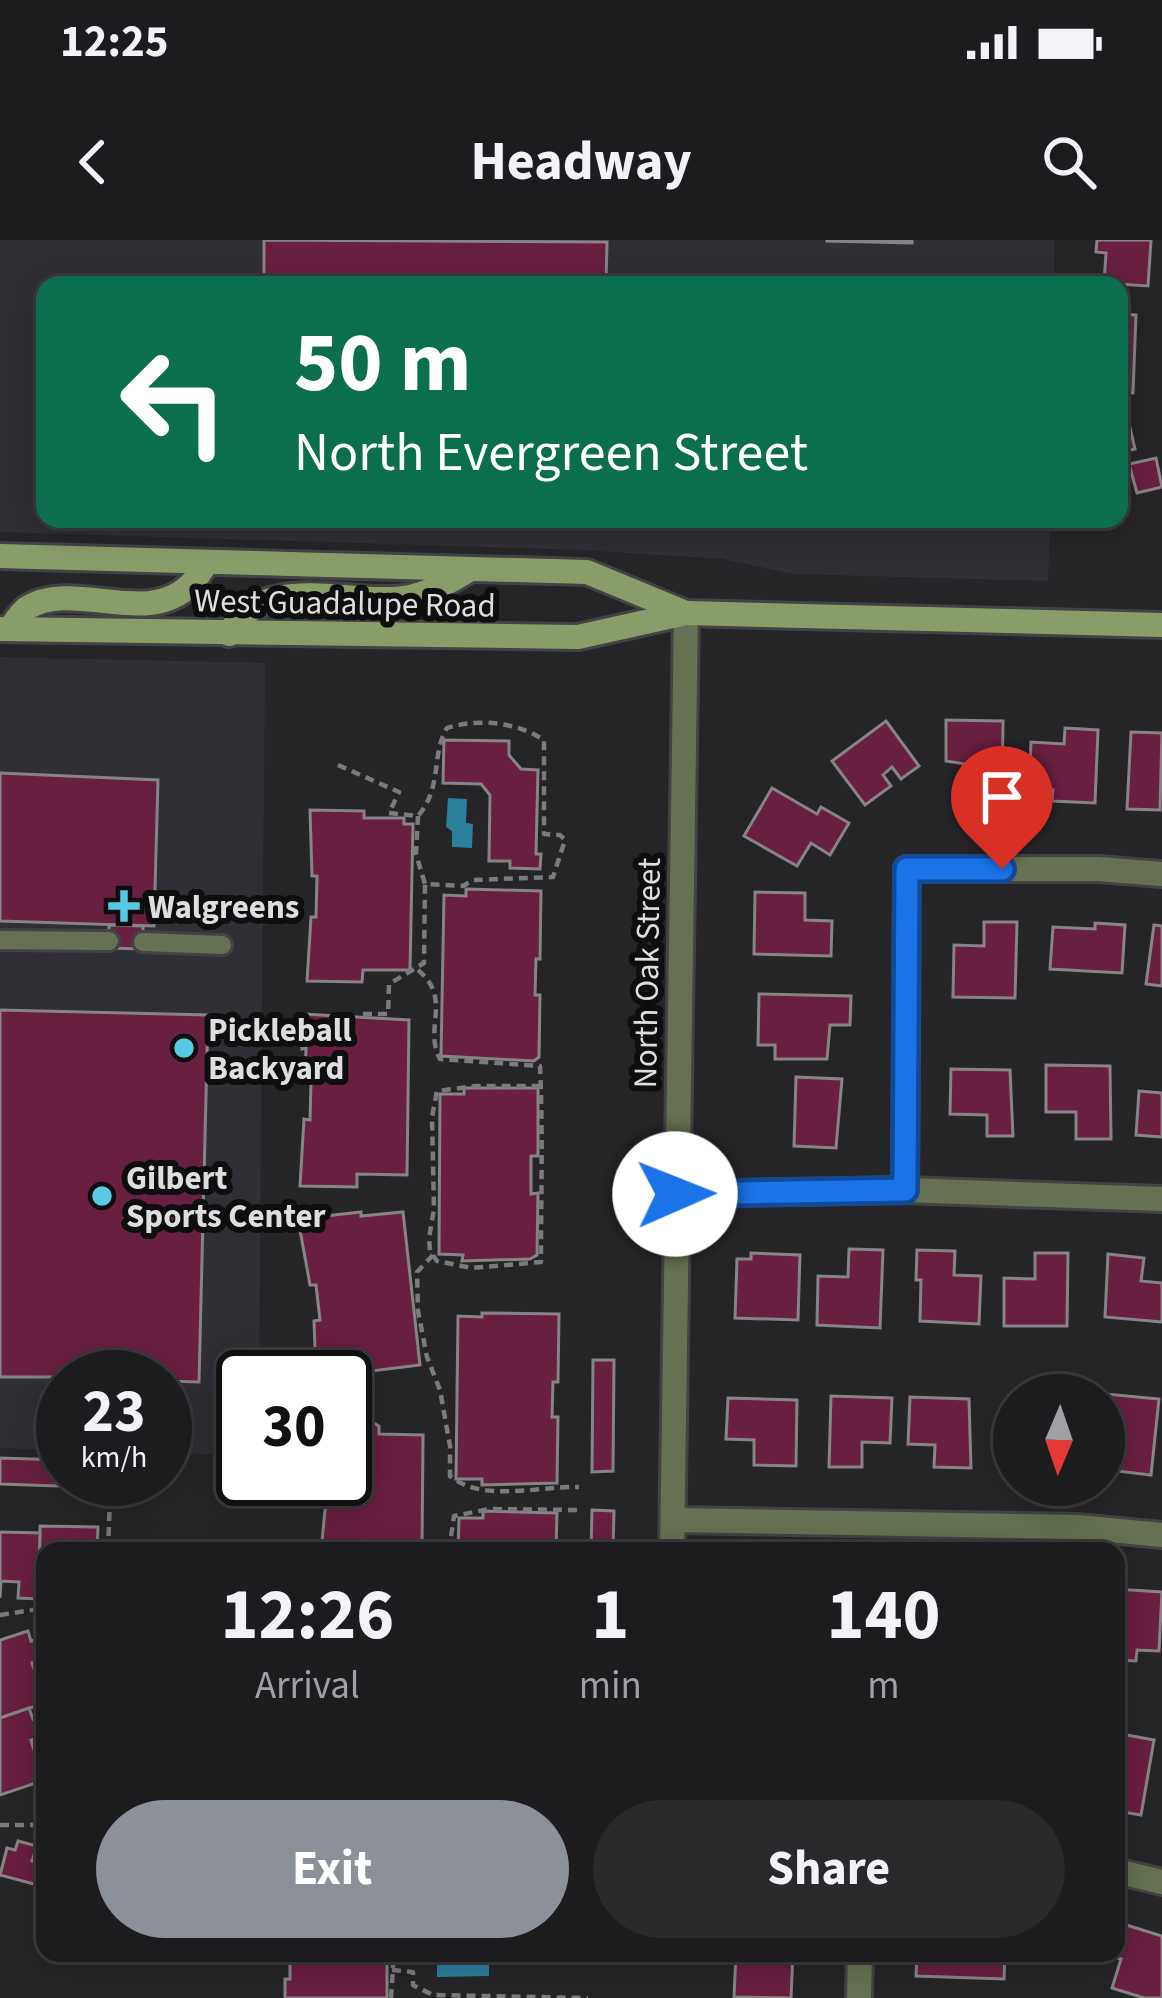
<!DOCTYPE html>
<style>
body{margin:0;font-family:"Source Sans 3",sans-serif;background:#29282a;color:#f1f3f6;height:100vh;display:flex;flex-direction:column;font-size:45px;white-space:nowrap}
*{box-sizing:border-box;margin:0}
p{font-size:39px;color:#a0a1a4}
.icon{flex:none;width:66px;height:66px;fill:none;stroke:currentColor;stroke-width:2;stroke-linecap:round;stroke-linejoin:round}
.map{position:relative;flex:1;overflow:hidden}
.drawer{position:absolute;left:36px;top:1302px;width:1089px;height:420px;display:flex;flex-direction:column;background:#1c1b1d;border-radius:24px;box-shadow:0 6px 30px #0003,0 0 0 3px #3a393b}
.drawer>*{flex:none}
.hud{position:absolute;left:36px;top:36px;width:1092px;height:252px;border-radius:24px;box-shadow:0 6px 30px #0003,0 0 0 3px #3a393b;background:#0b6e4f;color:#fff;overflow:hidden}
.needle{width:78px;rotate:182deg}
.fabs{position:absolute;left:993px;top:1134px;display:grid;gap:24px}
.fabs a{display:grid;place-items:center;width:132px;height:132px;border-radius:50%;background:#1c1b1d;box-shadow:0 6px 30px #0003,0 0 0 3px #3a393b;font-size:60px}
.speed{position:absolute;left:36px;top:1110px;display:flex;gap:24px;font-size:60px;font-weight:700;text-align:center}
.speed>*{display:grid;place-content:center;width:156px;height:156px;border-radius:50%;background:#1c1b1d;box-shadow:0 6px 30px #0003,0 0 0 3px #3a393b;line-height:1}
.speed small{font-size:30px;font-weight:400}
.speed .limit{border:6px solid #111;border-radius:18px;background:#fff;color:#111}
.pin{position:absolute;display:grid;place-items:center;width:102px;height:102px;color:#fff;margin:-123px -51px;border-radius:50% 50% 50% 0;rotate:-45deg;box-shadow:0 0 12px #0007}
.pin .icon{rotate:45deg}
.me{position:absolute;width:132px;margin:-66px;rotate:89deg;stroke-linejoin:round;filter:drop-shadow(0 0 9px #0008)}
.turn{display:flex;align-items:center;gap:42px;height:252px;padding:0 60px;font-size:54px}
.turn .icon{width:156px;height:156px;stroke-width:2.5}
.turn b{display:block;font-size:84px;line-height:102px}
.eta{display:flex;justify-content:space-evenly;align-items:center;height:204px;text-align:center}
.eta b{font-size:72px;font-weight:700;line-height:84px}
.primary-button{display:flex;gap:24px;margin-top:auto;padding:24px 60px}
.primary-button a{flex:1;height:138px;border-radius:72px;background:#8c9099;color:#fff;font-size:48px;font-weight:700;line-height:138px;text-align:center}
.primary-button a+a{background:#29282a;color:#f1f3f6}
.status{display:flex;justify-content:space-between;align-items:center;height:84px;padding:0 60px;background:#1c1b1d;direction:ltr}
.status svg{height:33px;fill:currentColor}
header{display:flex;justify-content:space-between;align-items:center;height:156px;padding:0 60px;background:#1c1b1d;font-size:54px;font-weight:700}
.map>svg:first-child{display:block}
.built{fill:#312f36}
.water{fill:#2c7f9a}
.building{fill:#691f40;stroke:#878485;stroke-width:3}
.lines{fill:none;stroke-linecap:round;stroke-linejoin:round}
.service-casing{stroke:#434244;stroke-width:24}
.minor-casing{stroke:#434244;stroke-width:30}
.secondary-casing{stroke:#434244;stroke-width:30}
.path{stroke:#7b7a7d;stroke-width:4.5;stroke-dasharray:9 6;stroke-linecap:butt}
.service{stroke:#657152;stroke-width:18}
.minor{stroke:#657152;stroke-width:24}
.secondary{stroke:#899d69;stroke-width:24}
.route-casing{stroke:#114b97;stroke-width:30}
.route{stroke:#1a73e8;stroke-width:21}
.poi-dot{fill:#57c9e3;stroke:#0e0e0f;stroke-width:4.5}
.labels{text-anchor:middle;stroke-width:12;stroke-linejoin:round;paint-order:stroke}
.street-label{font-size:33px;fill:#dedddf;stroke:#0e0e0f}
.poi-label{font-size:33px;font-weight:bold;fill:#dedddf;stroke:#0e0e0f;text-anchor:start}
</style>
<div class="status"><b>12:25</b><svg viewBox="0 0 49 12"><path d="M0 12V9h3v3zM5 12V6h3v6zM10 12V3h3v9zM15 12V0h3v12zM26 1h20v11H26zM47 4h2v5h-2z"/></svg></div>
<header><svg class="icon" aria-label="back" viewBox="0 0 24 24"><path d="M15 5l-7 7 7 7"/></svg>Headway<svg class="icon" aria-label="search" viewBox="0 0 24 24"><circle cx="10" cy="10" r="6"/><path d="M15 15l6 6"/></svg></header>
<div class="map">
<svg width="1162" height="1758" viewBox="0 0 1162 1758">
<rect width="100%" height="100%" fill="#252427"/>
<g class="built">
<path d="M 0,0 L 1055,0 L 1054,45 L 45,45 L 45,279 L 1050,279 L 1048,341 L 794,334 L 722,319 L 582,310 L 0,292 Z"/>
<path d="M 0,417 L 265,423 L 259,1137 L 243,1137 L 243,1215 L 165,1213 L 165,1137 L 63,1137 L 63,1210 L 0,1208 Z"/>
</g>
<g class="water">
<path d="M 448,558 L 467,559 L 466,583 L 473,584 L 472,608 L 452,607 L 452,591 L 446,587 Z"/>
<path d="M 452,1715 L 489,1719 L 489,1736 L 437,1737 L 437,1723 L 447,1722 Z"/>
</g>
<g class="building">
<path d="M 264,0 L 607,2 L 606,45 L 264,45 Z"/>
<path d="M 827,0 L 912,0 L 912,3 L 827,1 Z"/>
<path d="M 1097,0 L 1151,0 L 1148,46 L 1104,43 L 1106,13 L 1096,12 Z"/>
<path d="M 1006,39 L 1041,40 L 1041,45 L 1006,45 Z"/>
<path d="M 1119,74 L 1136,75 L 1133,153 L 1119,152 Z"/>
<path d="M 1126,170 L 1135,209 L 1119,212 L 1119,171 Z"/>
<path d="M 1156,218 L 1162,247 L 1137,253 L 1129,224 Z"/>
<path d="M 946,480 L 1003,481 L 1002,552 L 972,551 L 972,525 L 946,521 Z"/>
<path d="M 886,481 L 919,526 L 901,539 L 892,527 L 883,535 L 891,546 L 865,565 L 832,521 Z"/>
<path d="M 1065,488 L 1098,490 L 1095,563 L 1052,561 L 1053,550 L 1029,549 L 1031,502 L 1064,504 Z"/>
<path d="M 1131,492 L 1162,493 L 1160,570 L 1127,569 Z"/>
<path d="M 444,500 L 509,501 L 509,515 L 521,529 L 538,530 L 536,614 L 541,614 L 540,629 L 510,628 L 510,621 L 489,621 L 490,555 L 481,544 L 443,543 Z"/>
<path d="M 0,533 L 158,540 L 154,686 L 0,681 Z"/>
<path d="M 772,548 L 817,574 L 821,567 L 849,583 L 830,615 L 811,603 L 797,626 L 744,596 Z"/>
<path d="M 310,570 L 364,571 L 364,578 L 404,578 L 404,584 L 413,584 L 410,730 L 363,730 L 362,742 L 307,741 L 311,677 L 316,677 L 317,636 L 312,636 Z"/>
<path d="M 466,649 L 541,651 L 540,719 L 536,719 L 535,755 L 540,755 L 539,817 L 534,821 L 441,816 L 444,655 L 466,656 Z"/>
<path d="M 755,652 L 805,653 L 805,680 L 832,681 L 831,716 L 754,714 Z"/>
<path d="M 984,682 L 1017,682 L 1015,758 L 953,757 L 954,705 L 984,706 Z"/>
<path d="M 1095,683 L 1125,685 L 1122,733 L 1050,729 L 1053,687 L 1095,689 Z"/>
<path d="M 109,685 L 143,686 L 143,709 L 109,708 Z"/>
<path d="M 1154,685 L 1162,686 L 1162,746 L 1146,744 Z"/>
<path d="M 759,754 L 851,756 L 850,785 L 830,785 L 827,819 L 775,819 L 775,805 L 758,805 Z"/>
<path d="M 0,770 L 208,775 L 199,1142 L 165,1141 L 165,1137 L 0,1137 Z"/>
<path d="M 303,774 L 409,780 L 407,935 L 357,934 L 357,947 L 300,946 L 304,879 L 310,880 L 311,843 L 305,843 L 306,808 L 302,809 Z"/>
<path d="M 1046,825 L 1110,826 L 1111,899 L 1076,899 L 1076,872 L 1046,872 Z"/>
<path d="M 951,829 L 1010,830 L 1013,896 L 987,896 L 987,875 L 950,874 Z"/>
<path d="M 796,837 L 842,839 L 836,908 L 794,906 Z"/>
<path d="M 464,848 L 538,848 L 538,916 L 531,916 L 531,954 L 538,953 L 537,1015 L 530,1019 L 462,1021 L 463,1015 L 439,1014 L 440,854 L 464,854 Z"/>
<path d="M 1139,851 L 1162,853 L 1162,897 L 1136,895 Z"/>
<path d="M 361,972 L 361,976 L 403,972 L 420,1125 L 371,1131 L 372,1142 L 345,1145 L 345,1137 L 316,1137 L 314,1081 L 320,1080 L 316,1045 L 310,1045 L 298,979 Z"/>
<path d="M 849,1009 L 883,1010 L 880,1088 L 817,1085 L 818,1036 L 848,1037 Z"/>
<path d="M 917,1010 L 955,1011 L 954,1035 L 981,1036 L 979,1084 L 920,1081 L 921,1040 L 916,1040 Z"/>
<path d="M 751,1013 L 800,1015 L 798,1080 L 735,1078 L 737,1019 L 751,1019 Z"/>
<path d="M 1035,1013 L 1068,1013 L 1067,1086 L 1004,1086 L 1004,1038 L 1035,1039 Z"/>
<path d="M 1108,1014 L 1144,1018 L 1141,1041 L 1162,1043 L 1162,1082 L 1105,1077 Z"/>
<path d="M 482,1073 L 559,1074 L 558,1142 L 553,1142 L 552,1177 L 558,1177 L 557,1243 L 482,1245 L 482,1239 L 456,1239 L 458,1076 L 482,1077 Z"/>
<path d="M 593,1120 L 614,1120 L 613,1231 L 592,1232 Z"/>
<path d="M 1096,1153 L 1159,1159 L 1151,1235 L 1117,1231 L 1120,1205 L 1104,1203 L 1104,1155 Z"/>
<path d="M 831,1156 L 892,1158 L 890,1203 L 862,1202 L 862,1227 L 829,1227 Z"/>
<path d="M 910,1157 L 969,1159 L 971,1228 L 934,1227 L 935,1205 L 908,1204 Z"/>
<path d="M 728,1158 L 797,1160 L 796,1226 L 754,1225 L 754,1200 L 726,1199 Z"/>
<path d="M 1003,1169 L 1014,1170 L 1014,1226 L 1007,1226 L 1008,1194 L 1002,1194 Z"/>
<path d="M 345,1182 L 372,1182 L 379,1186 L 379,1194 L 423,1195 L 422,1311 L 321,1311 L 327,1250 L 322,1249 L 322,1239 L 345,1239 Z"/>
<path d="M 0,1218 L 63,1220 L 63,1239 L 87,1239 L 86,1247 L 0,1244 Z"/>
<path d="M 592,1270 L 614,1271 L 613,1311 L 591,1311 Z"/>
<path d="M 483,1271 L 557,1273 L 556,1311 L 458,1311 L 459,1278 L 483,1278 Z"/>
<path d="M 40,1286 L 98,1287 L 97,1311 L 45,1311 L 45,1352 L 39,1352 Z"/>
<path d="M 0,1292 L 40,1293 L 38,1359 L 18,1358 L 19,1342 L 1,1341 L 0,1358 Z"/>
<path d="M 1116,1349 L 1162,1352 L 1159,1411 L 1137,1410 L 1136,1421 L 1116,1420 Z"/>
<path d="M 28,1391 L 31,1401 L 44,1397 L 45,1401 L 45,1418 L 32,1423 L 35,1432 L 45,1429 L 45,1463 L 0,1478 L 0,1400 Z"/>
<path d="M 29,1468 L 33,1479 L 41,1476 L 45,1487 L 45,1496 L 31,1500 L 34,1510 L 45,1506 L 45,1540 L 0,1555 L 0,1478 Z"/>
<path d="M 1116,1493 L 1154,1500 L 1141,1575 L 1116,1571 Z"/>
<path d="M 18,1601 L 37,1606 L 32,1621 L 43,1624 L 45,1617 L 45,1647 L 0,1635 L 7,1608 L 15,1610 Z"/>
<path d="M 1120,1683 L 1162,1696 L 1162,1758 L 1144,1758 L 1112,1748 L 1121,1719 L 1110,1716 L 1116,1713 Z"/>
<path d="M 290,1713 L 387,1713 L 387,1758 L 285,1758 L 285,1739 L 290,1739 Z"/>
<path d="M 736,1713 L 793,1713 L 791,1758 L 734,1757 Z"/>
<path d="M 917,1713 L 1005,1713 L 1004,1739 L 916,1736 Z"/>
</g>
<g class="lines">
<g class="service-casing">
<g id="service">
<path d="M 0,700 L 109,701"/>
<path d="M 143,702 L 222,705"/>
</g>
</g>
<g class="minor-casing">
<g id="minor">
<path d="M 905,950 L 907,629 L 1098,629 L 1162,634"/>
<path d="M 675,954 L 905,950 L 1162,959"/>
<path d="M 673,1280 L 1078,1287 L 1162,1295"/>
<path d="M 672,1311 L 686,373"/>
<path d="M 1116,1631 L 1162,1642"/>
<path d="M 859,1758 L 860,1713"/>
</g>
</g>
<g class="secondary-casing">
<g id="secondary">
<path d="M 0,316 L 587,332 L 686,373"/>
<path d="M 0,389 L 578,397 L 686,373 L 1162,385"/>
<path d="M 10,389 C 15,382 20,373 27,368 C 75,339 146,388 190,345 C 197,339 202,329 207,322"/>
<path d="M 229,394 C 264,329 351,368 410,357 C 432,352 449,342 469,330"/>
</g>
</g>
<g class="path">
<path d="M 338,525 L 399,552 L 389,573 L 418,576 C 443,547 431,513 447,488 C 477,478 517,482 544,500 L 544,594 L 560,595 L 565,600 L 553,637 L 473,640 L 463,646 L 425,644 L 416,614 L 418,576"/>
<path d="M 418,730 C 453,759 423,788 440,819 L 540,826 C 543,891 541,957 541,1022 L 472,1028 L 437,1021 L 430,1011 L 429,998 L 434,969 L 432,877 L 437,851 L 476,846 L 541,846"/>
<path d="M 363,774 L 388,774 L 389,744 L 424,723 L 425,644"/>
<path d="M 433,1015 L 417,1032 L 418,1071 L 427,1117 L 440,1150 L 450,1206 L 450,1236 C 483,1263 539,1246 579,1247"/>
<path d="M 108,1311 L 110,1258"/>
<path d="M 449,1311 L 454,1276 L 489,1269 L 579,1270"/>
<path d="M 0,1375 L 45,1368"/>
<path d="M 0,1585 L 45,1585"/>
<path d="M 392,1730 L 413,1732 L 413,1745 L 433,1755 L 588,1758"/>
<path d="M 391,1758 L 394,1713"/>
</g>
<use href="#service" class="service"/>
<use href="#minor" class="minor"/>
<use href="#secondary" class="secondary"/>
</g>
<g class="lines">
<g class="route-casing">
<path id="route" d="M 675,954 L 905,950 L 907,629 L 1002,629"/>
</g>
<use href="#route" class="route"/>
</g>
<g class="poi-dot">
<path d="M118 648h12v12h12v12h-12v12h-12v-12h-12v-12h12z"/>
<circle cx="184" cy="808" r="12"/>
<circle cx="102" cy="956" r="12"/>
</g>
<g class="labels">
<g class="street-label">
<text transform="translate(345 362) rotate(1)" y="12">West Guadalupe Road</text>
<text transform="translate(646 733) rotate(-89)" y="12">North Oak Street</text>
</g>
<g class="poi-label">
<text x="148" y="678">Walgreens</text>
<text x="208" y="801">Pickleball<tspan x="208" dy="38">Backyard</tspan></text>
<text x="126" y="949">Gilbert<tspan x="126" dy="38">Sports Center</tspan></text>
</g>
</g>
</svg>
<div class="fabs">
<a><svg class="needle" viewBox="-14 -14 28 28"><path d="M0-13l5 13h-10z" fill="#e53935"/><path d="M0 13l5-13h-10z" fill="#a0a1a4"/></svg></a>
</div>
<div class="speed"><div>23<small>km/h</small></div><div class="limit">30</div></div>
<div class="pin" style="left:1002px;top:629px;background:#d93025"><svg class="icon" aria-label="arrive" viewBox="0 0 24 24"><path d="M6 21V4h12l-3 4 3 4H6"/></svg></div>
<svg class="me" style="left:675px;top:954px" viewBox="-20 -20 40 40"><circle r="19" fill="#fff"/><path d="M0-13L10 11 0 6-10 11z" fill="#1a73e8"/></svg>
<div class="hud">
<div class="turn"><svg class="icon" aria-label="left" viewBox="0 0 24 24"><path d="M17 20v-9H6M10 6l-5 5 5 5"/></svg><div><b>50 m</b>North Evergreen Street</div></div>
</div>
<section class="drawer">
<div class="eta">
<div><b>12:26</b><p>Arrival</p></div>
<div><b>1</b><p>min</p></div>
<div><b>140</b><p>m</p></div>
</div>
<div class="primary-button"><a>Exit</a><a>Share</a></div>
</section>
</div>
